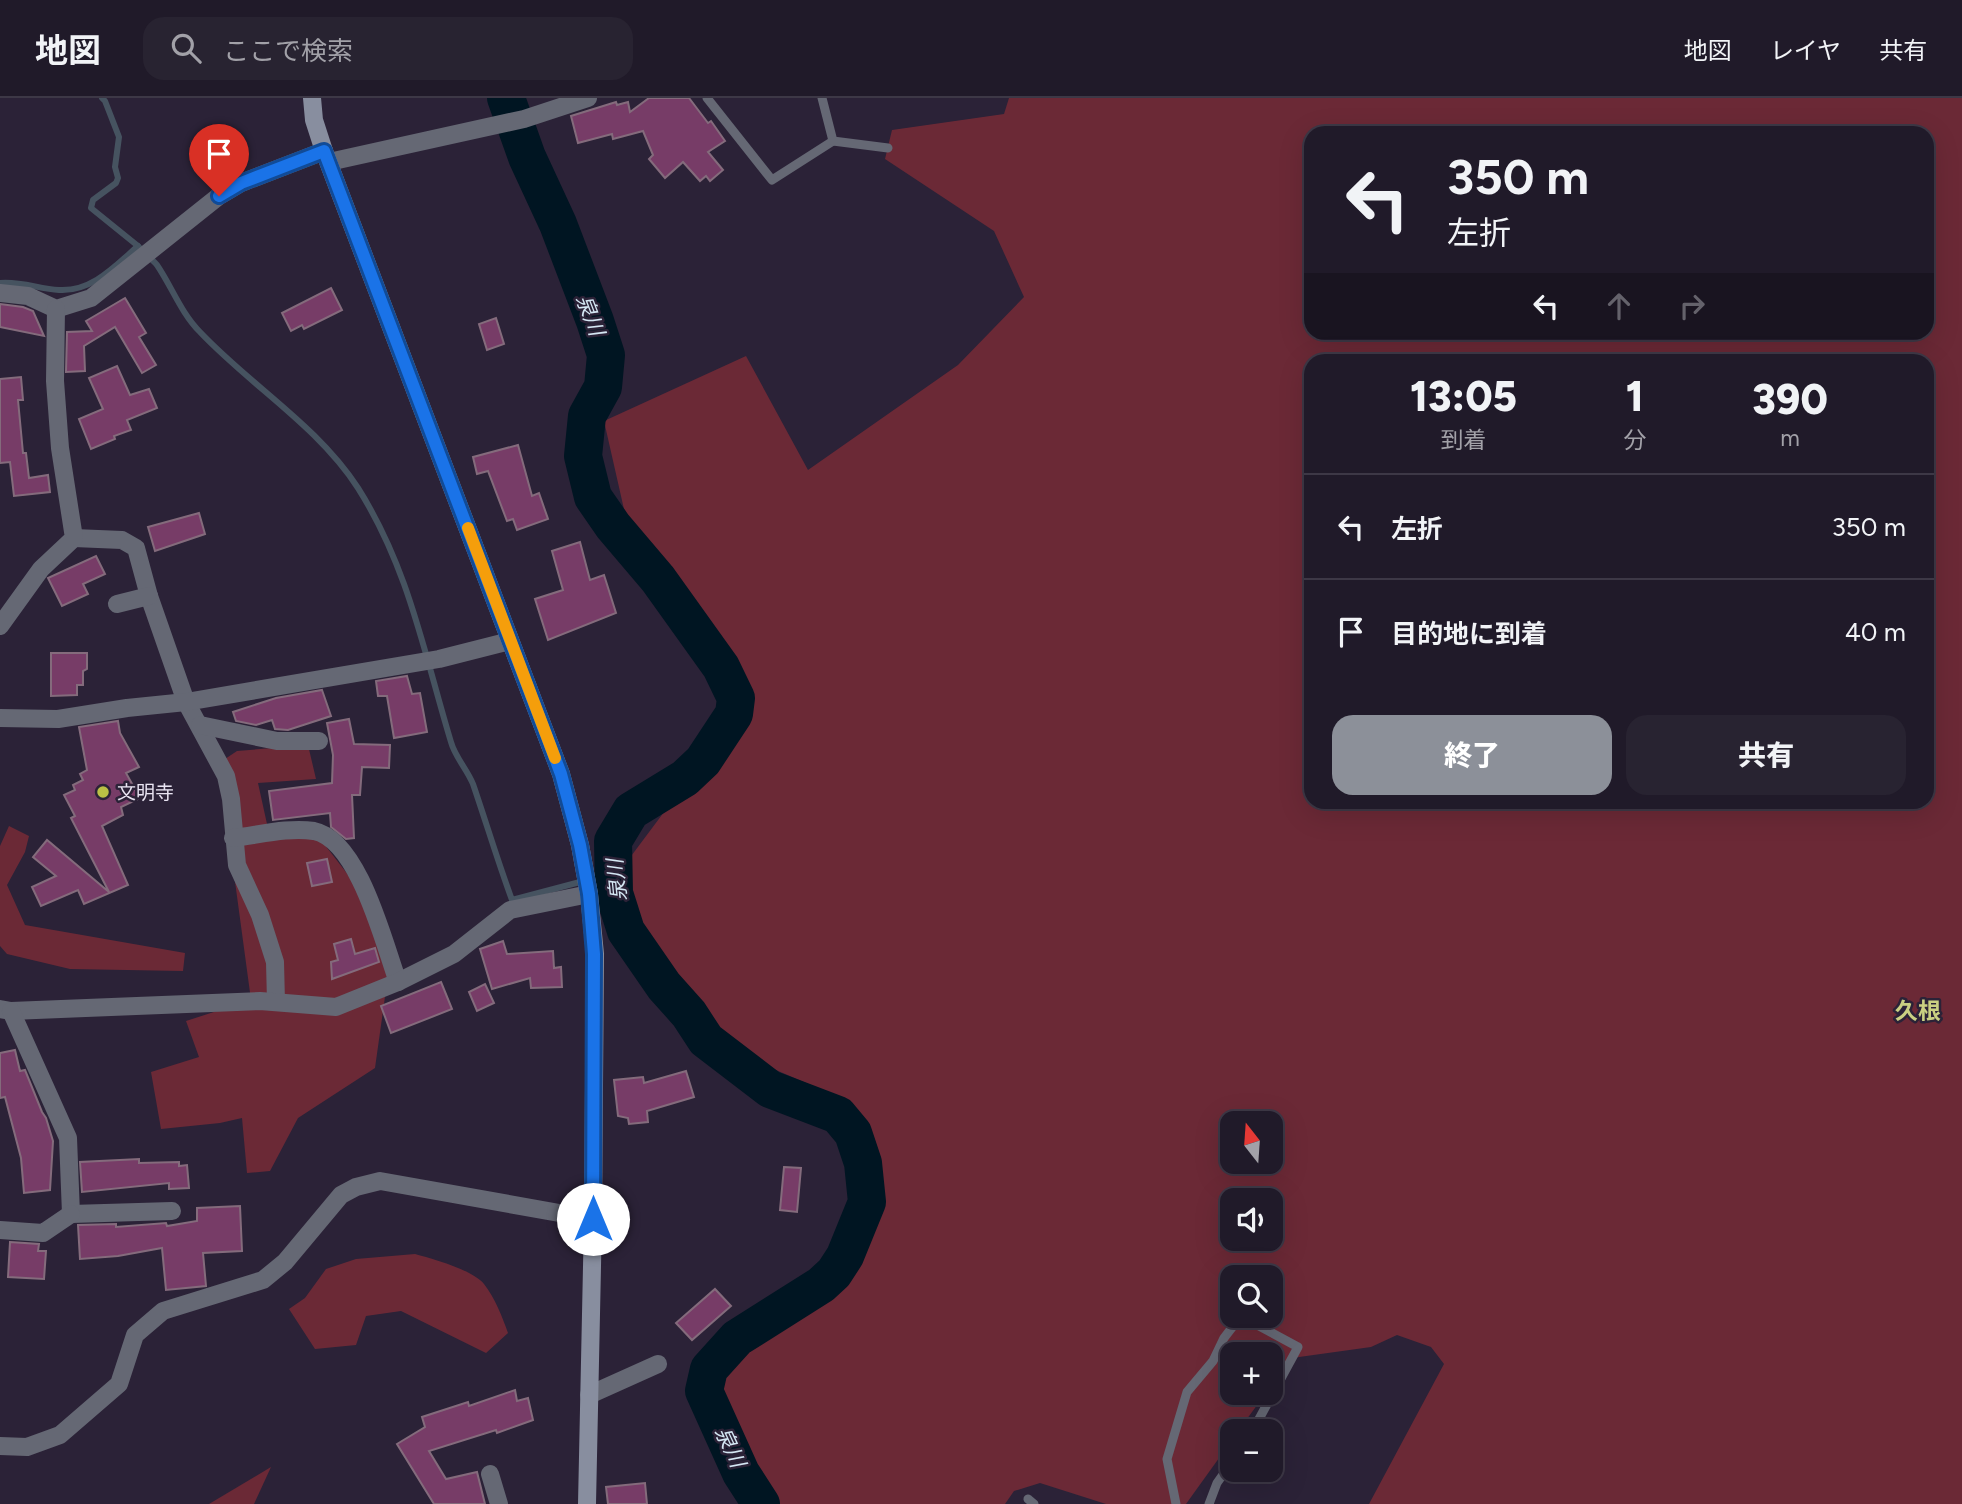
<!DOCTYPE html>
<html lang="ja">
<meta charset="utf-8">
<style>
body{margin:0;font-family:Figtree,"Noto Sans JP",sans-serif;background:#282331;color:#f1f3f6;height:100vh;display:flex;flex-direction:column;font-size:26px;white-space:nowrap}
*{box-sizing:border-box;margin:0}
p{font-size:23px;color:#a2a1a8}
.icon{flex:none;width:38px;height:38px;fill:none;stroke:currentColor;stroke-width:2;stroke-linecap:round;stroke-linejoin:round}
.map{position:relative;flex:1;overflow:hidden}
.details{position:absolute;left:1304px;top:256px;width:630px;height:455px;display:flex;flex-direction:column;background:#201a29;border-radius:21px;box-shadow:0 7px 28px #0002,0 0 0 2px #3d3846}
.details>*{flex:none}
.guide{position:absolute;left:1304px;top:28px;width:630px;height:214px;border-radius:21px;box-shadow:0 7px 28px #0002,0 0 0 2px #3d3846;background:#201a29;color:#f1f3f6;overflow:hidden}
.needle{width:46px;rotate:343deg}
.fabs{position:absolute;left:1220px;top:1013px;display:grid;gap:14px}
.fabs a{display:grid;place-items:center;width:63px;height:63px;border-radius:14px;background:#201a29;box-shadow:0 7px 28px #0002,0 0 0 2px #3d3846;font-size:35px}
.pin{position:absolute;display:grid;place-items:center;width:60px;height:60px;color:#fff;margin:-72px -30px;border-radius:50% 50% 50% 0;rotate:-45deg;box-shadow:0 0 7px #0007}
.pin .icon{rotate:45deg}
.me{position:absolute;width:77px;margin:-38px;rotate:0deg;stroke-linejoin:round;filter:drop-shadow(0 0 5px #0008)}
.turn{display:flex;align-items:center;gap:24px;height:147px;padding:0 28px;font-size:32px}
.turn .icon{width:91px;height:91px;stroke-width:2.5}
.turn b{display:block;font-size:49px;line-height:60px}
.lanes{display:flex;align-items:center;height:66px;padding:0 28px;background:#0003;justify-content:center;gap:35px;direction:ltr}
.lanes .off{opacity:.35}
.eta{display:flex;justify-content:space-evenly;align-items:center;height:119px;text-align:center}
.eta b{font-size:42px;font-weight:800;line-height:49px}
.primary-button{display:flex;gap:14px;margin-top:auto;padding:14px 28px}
.primary-button a{flex:1;height:80px;border-radius:21px;background:#8c9099;color:#fff;font-size:28px;font-weight:800;line-height:80px;text-align:center}
.primary-button a+a{background:#282331;color:#f1f3f6}
ul{padding:0;list-style:none}
li{display:flex;align-items:center;gap:21px;height:105px;padding:0 28px;border-top:2px solid #3d3846}
li div{flex:1}
li b{display:block;font-size:26px}
li em{font-style:normal}
header{display:flex;align-items:center;gap:42px;box-sizing:border-box;height:98px;padding:0 35px;background:#201a29;border-bottom:2px solid #3d3846}
header strong{font-size:33px}
nav{display:flex;gap:38px;margin-inline-start:auto;font-size:24px}
.search{width:490px;height:63px;background:#282331;display:flex;align-items:center;gap:18px;box-sizing:border-box;padding:0 24px;border-radius:21px;color:#a2a1a8;font-size:26px}
.map>svg:first-child{display:block}
.green{fill:#6b2936;fill-rule:evenodd}
.lines{fill:none;stroke-linecap:round;stroke-linejoin:round}
.stream{stroke:#465360;stroke-width:6}
.river{stroke:#001522;stroke-width:38}
.building{fill:#773c67;stroke:#846b7c;stroke-width:2}
.lane{stroke:#656874;stroke-width:9}
.street{stroke:#656874;stroke-width:18}
.secondary{stroke:#888e9f;stroke-width:18}
.route-casing{stroke:#114b97;stroke-width:18}
.route{stroke:#1a73e8;stroke-width:12}
.slow{stroke:#f59e0b;stroke-width:12}
.poi-dot{fill:#bac045;stroke:#2b2237;stroke-width:2.5}
.labels{text-anchor:middle;stroke-width:5;stroke-linejoin:round;paint-order:stroke}
.poi-label{font-size:19px;fill:#e9e4f2;stroke:#2b2237;text-anchor:start}
.water-label{font-size:21px;font-style:italic;fill:#d5e7f4;stroke:#2b2237}
.quarter-label{font-size:23px;font-weight:bold;fill:#cad082;stroke:#2b2237}
</style>
<header>
<strong>地図</strong>
<div class="search"><svg class="icon" aria-label="search" viewBox="0 0 24 24"><circle cx="10" cy="10" r="6"/><path d="M15 15l6 6"/></svg>ここで検索</div>
<nav><a>地図</a><a>レイヤ</a><a>共有</a></nav>
</header>
<div class="map">
<svg width="1962" height="1406" viewBox="0 0 1962 1406">
<rect width="100%" height="100%" fill="#2b2237"/>
<g class="green">
<path d="M 1009,0 L 1962,0 L 1962,1406 L 1369,1406 L 1444,1266 L 1431,1249 L 1397,1237 L 1371,1249 L 1292,1260 L 1271,1289 L 1270,1256 L 1232,1256 L 1232,1295 L 1266,1295 L 1238,1333 L 1232,1334 L 1232,1342 L 1186,1406 L 1106,1406 L 1040,1385 L 1014,1393 L 1005,1406 L 754,1406 L 710,1300 L 730,1248 L 844,1176 L 878,1104 L 858,1021 L 827,994 L 706,942 L 631,851 L 614,781 L 744,607 L 699,529 L 626,420 L 604,323 L 746,258 L 808,372 L 958,267 L 1024,199 L 994,133 L 885,61 L 892,32 L 1004,16 ZM 1311,35 L 1927,35 L 1927,234 L 1311,234 ZM 1311,262 L 1927,262 L 1927,704 L 1311,704 ZM 1232,1026 L 1270,1026 L 1270,1064 L 1232,1064 ZM 1232,1102 L 1270,1102 L 1270,1141 L 1232,1141 ZM 1232,1180 L 1270,1180 L 1270,1218 L 1232,1218 Z"/>
<path d="M 308,647 L 316,681 L 258,685 L 267,726 L 321,742 L 349,778 L 391,856 L 375,970 L 298,1020 L 270,1073 L 247,1075 L 242,1020 L 220,1025 L 161,1031 L 151,974 L 199,959 L 186,923 L 251,902 L 219,665 L 237,653 Z"/>
<path d="M 9,728 L 29,738 L 25,754 L 7,787 L 25,827 L 185,855 L 183,873 L 70,871 L 7,856 L 0,848 L 0,748 Z"/>
<path d="M 415,1156 C 433,1161 473,1172 484,1186 C 495,1200 502,1218 508,1235 L 486,1255 L 401,1213 L 366,1218 L 356,1247 L 315,1251 L 289,1211 L 305,1200 L 326,1171 L 356,1161 Z"/>
<path d="M 271,1369 L 254,1406 L 209,1406 Z"/>
</g>
<g class="lines">
<g class="stream">
<path d="M 102,0 L 105,3 L 119,39 L 115,69 L 118,80 L 116,85 L 93,102 L 91,110 L 138,148"/>
<path d="M 0,185 C 21,183 39,191 59,192 C 92,194 115,168 138,148 C 144,155 152,161 157,167 C 172,189 181,215 200,234 C 251,288 317,327 358,390 C 409,471 424,555 451,644 C 455,659 467,671 473,686 C 486,724 498,764 512,802 L 614,775"/>
</g>
<path class="river" d="M 506,0 L 527,59 L 558,126 L 595,223 L 606,257 L 603,289 L 587,318 L 583,358 L 593,399 L 613,428 L 658,481 L 721,569 L 736,600 L 734,616 L 703,663 L 685,680 L 631,713 L 613,743 L 614,795 L 626,833 L 664,888 L 689,916 L 706,942 L 770,991 L 838,1017 L 853,1035 L 863,1065 L 867,1104 L 845,1158 L 834,1175 L 821,1187 L 737,1240 L 709,1271 L 704,1293 L 741,1375 L 761,1406"/>
</g>
<g class="building">
<path d="M 649,0 L 689,0 L 708,25 L 711,23 L 725,43 L 708,54 L 723,72 L 710,83 L 706,78 L 700,83 L 683,64 L 665,80 L 649,61 L 653,57 L 643,33 L 613,41 L 612,36 L 578,45 L 571,18 L 616,4 L 617,7 L 628,4 L 630,14 Z"/>
<path d="M 331,190 L 342,212 L 304,231 L 302,227 L 291,233 L 282,215 Z"/>
<path d="M 125,200 L 146,235 L 139,239 L 156,267 L 142,275 L 115,229 L 84,248 L 85,273 L 66,274 L 67,234 L 92,233 L 86,223 Z"/>
<path d="M 0,206 L 23,209 L 33,213 L 44,238 L 0,229 Z"/>
<path d="M 496,220 L 504,246 L 487,252 L 479,226 Z"/>
<path d="M 117,268 L 130,297 L 149,291 L 157,310 L 127,322 L 131,332 L 114,338 L 115,341 L 91,351 L 79,321 L 103,311 L 89,280 Z"/>
<path d="M 21,279 L 23,302 L 18,302 L 23,355 L 26,355 L 29,380 L 48,377 L 50,394 L 14,398 L 10,364 L 0,365 L 0,281 Z"/>
<path d="M 518,347 L 532,398 L 539,395 L 548,421 L 517,432 L 513,421 L 507,423 L 488,373 L 477,376 L 473,359 Z"/>
<path d="M 199,415 L 205,436 L 155,453 L 148,429 Z"/>
<path d="M 580,444 L 590,482 L 604,477 L 616,515 L 548,542 L 535,501 L 563,492 L 552,453 Z"/>
<path d="M 96,458 L 105,476 L 83,486 L 88,496 L 62,508 L 48,480 Z"/>
<path d="M 51,555 L 87,555 L 87,571 L 83,573 L 83,587 L 77,587 L 77,597 L 51,598 Z"/>
<path d="M 407,578 L 412,596 L 420,595 L 427,634 L 394,640 L 387,598 L 378,598 L 376,583 Z"/>
<path d="M 322,592 L 331,618 L 288,632 L 275,631 L 272,622 L 256,627 L 236,623 L 233,614 L 276,600 Z"/>
<path d="M 349,621 L 354,646 L 390,647 L 389,670 L 362,669 L 360,697 L 352,697 L 354,740 L 346,741 L 331,729 L 330,715 L 273,722 L 269,693 L 332,685 L 333,657 L 327,625 Z"/>
<path d="M 118,623 L 120,635 L 139,669 L 126,675 L 140,700 L 121,709 L 123,717 L 102,728 L 128,787 L 84,806 L 78,792 L 41,808 L 32,789 L 56,778 L 33,759 L 47,742 L 109,794 L 71,720 L 75,718 L 64,697 L 75,692 L 73,687 L 83,682 L 80,676 L 87,672 L 79,629 Z"/>
<path d="M 327,761 L 332,784 L 312,788 L 307,765 Z"/>
<path d="M 351,841 L 355,856 L 375,850 L 379,864 L 332,881 L 331,864 L 338,862 L 334,846 Z"/>
<path d="M 503,843 L 507,856 L 553,853 L 554,870 L 561,869 L 562,889 L 531,890 L 530,880 L 492,891 L 480,851 Z"/>
<path d="M 441,884 L 452,911 L 391,935 L 381,908 Z"/>
<path d="M 485,886 L 494,905 L 477,913 L 469,894 Z"/>
<path d="M 15,952 L 20,973 L 25,972 L 42,1014 L 46,1020 L 53,1043 L 50,1092 L 24,1095 L 21,1060 L 5,999 L 0,1000 L 0,955 Z"/>
<path d="M 686,973 L 694,999 L 647,1013 L 648,1024 L 629,1026 L 628,1020 L 618,1018 L 614,982 L 643,979 L 644,985 Z"/>
<path d="M 139,1061 L 139,1065 L 179,1064 L 179,1068 L 187,1067 L 189,1090 L 169,1091 L 169,1085 L 82,1094 L 80,1064 Z"/>
<path d="M 784,1069 L 801,1070 L 797,1114 L 780,1112 Z"/>
<path d="M 240,1108 L 242,1153 L 203,1155 L 206,1188 L 166,1192 L 162,1150 L 118,1158 L 80,1161 L 78,1127 L 116,1126 L 116,1129 L 166,1125 L 167,1128 L 197,1123 L 197,1110 Z"/>
<path d="M 10,1144 L 39,1146 L 38,1153 L 46,1153 L 44,1181 L 8,1179 Z"/>
<path d="M 715,1191 L 731,1208 L 692,1242 L 676,1225 Z"/>
<path d="M 515,1292 L 517,1303 L 528,1300 L 533,1322 L 497,1335 L 496,1332 L 429,1353 L 446,1381 L 477,1374 L 485,1406 L 434,1406 L 397,1346 L 425,1329 L 422,1319 L 468,1304 L 469,1308 Z"/>
<path d="M 645,1385 L 647,1406 L 608,1406 L 606,1389 Z"/>
</g>
<g class="lines">
<g class="lane">
<path d="M 707,0 L 772,82 L 833,43"/>
<path d="M 822,0 L 833,43 L 888,50"/>
<path d="M 1028,1401 L 1034,1406"/>
<path d="M 1176,1406 L 1167,1361 L 1187,1294 L 1213,1263 L 1224,1240 L 1234,1227 L 1248,1222 L 1298,1249 L 1252,1334"/>
<path d="M 1209,1406 L 1217,1385 L 1232,1364"/>
</g>
<g class="street">
<path d="M 329,64 L 524,21 L 588,0"/>
<path d="M 0,195 L 28,198 L 56,211 L 91,200 L 219,98 L 241,85 L 324,53"/>
<path d="M 74,440 L 122,442 L 136,450 L 149,498 L 186,604 L 226,678 L 231,701 L 237,767 L 260,817 L 275,864 L 276,904"/>
<path d="M 117,506 L 149,498"/>
<path d="M 0,528 L 41,471 L 74,440 L 60,350 L 55,283 L 56,211"/>
<path d="M 0,620 L 58,621 L 127,610 L 186,604 L 439,561 L 510,543"/>
<path d="M 200,627 L 277,643 L 319,643"/>
<path d="M 233,740 C 259,737 288,729 314,733 C 359,742 384,846 398,884"/>
<path d="M 0,911 L 11,913 L 260,903 L 336,909 L 398,884 L 454,856 L 510,812 L 589,796"/>
<path d="M 11,913 L 68,1040 L 71,1116 L 172,1113"/>
<path d="M 0,1132 L 43,1135 L 71,1116"/>
<path d="M 589,1297 L 658,1266"/>
<path d="M 0,1348 L 27,1349 L 60,1337 L 119,1286 L 135,1237 L 163,1213 L 263,1182 L 285,1164 L 341,1097 L 356,1089 L 380,1083 L 593,1121"/>
<path d="M 490,1376 L 499,1406"/>
</g>
<path class="secondary" d="M 312,0 L 314,22 L 324,53 L 561,676 L 580,747 L 589,796 L 595,856 L 593,1121 L 587,1406"/>
</g>
<g class="lines">
<g class="route-casing">
<path id="route" d="M 219,98 L 241,85 L 324,53 L 561,676 L 580,747 L 589,796 L 594,856 L 593,1121"/>
</g>
<use href="#route" class="route"/>
<path class="slow" d="M 468,430 L 555,660"/>
</g>
<circle class="poi-dot" cx="103" cy="694" r="7"/>
<g class="labels">
<g class="poi-label">
<text x="117" y="701">文明寺</text>
</g>
<g class="water-label">
<text transform="translate(590 217) rotate(69)" y="7">泉川</text>
<text transform="translate(617 782) rotate(-96)" y="7">泉川</text>
<text transform="translate(730 1349) rotate(65)" y="7">泉川</text>
</g>
<g class="quarter-label">
<text x="1918" y="921">久根</text>
</g>
</g>
</svg>
<div class="fabs">
<a><svg class="needle" viewBox="-14 -14 28 28"><path d="M0-13l5 13h-10z" fill="#e53935"/><path d="M0 13l5-13h-10z" fill="#a2a1a8"/></svg></a>
<a><svg class="icon" aria-label="sound" viewBox="0 0 24 24"><path d="M4 9h4l5-4v14l-5-4H4zM17 9q2 3 0 6"/></svg></a>
<a><svg class="icon" aria-label="search" viewBox="0 0 24 24"><circle cx="10" cy="10" r="6"/><path d="M15 15l6 6"/></svg></a>
<a>+</a>
<a>−</a>
</div>
<div class="pin" style="left:219px;top:98px;background:#d93025"><svg class="icon" aria-label="arrive" viewBox="0 0 24 24"><path d="M6 21V4h12l-3 4 3 4H6"/></svg></div>
<svg class="me" style="left:593px;top:1121px" viewBox="-20 -20 40 40"><circle r="19" fill="#fff"/><path d="M0-13L10 11 0 6-10 11z" fill="#1a73e8"/></svg>
<div class="guide">
<div class="turn"><svg class="icon" aria-label="left" viewBox="0 0 24 24"><path d="M17 20v-9H6M10 6l-5 5 5 5"/></svg><div><b>350 m</b>左折</div></div>
<div class="lanes"><svg class="icon" aria-label="left" viewBox="0 0 24 24"><path d="M17 20v-9H6M10 6l-5 5 5 5"/></svg><svg class="icon off" aria-label="ahead" viewBox="0 0 24 24"><path d="M12 20V5M6 11l6-6 6 6"/></svg><svg class="icon off" aria-label="right" viewBox="0 0 24 24"><path d="M7 20v-9h11M14 6l5 5-5 5"/></svg></div>
</div>
<section class="details">
<div class="eta">
<div><b>13:05</b><p>到着</p></div>
<div><b>1</b><p>分</p></div>
<div><b>390</b><p>m</p></div>
</div>
<ul>
<li><svg class="icon" aria-label="left" viewBox="0 0 24 24"><path d="M17 20v-9H6M10 6l-5 5 5 5"/></svg><div><b>左折</b></div><em>350 m</em></li>
<li><svg class="icon" aria-label="arrive" viewBox="0 0 24 24"><path d="M6 21V4h12l-3 4 3 4H6"/></svg><div><b>目的地に到着</b></div><em>40 m</em></li>
</ul>
<div class="primary-button"><a>終了</a><a>共有</a></div>
</section>
</div>
